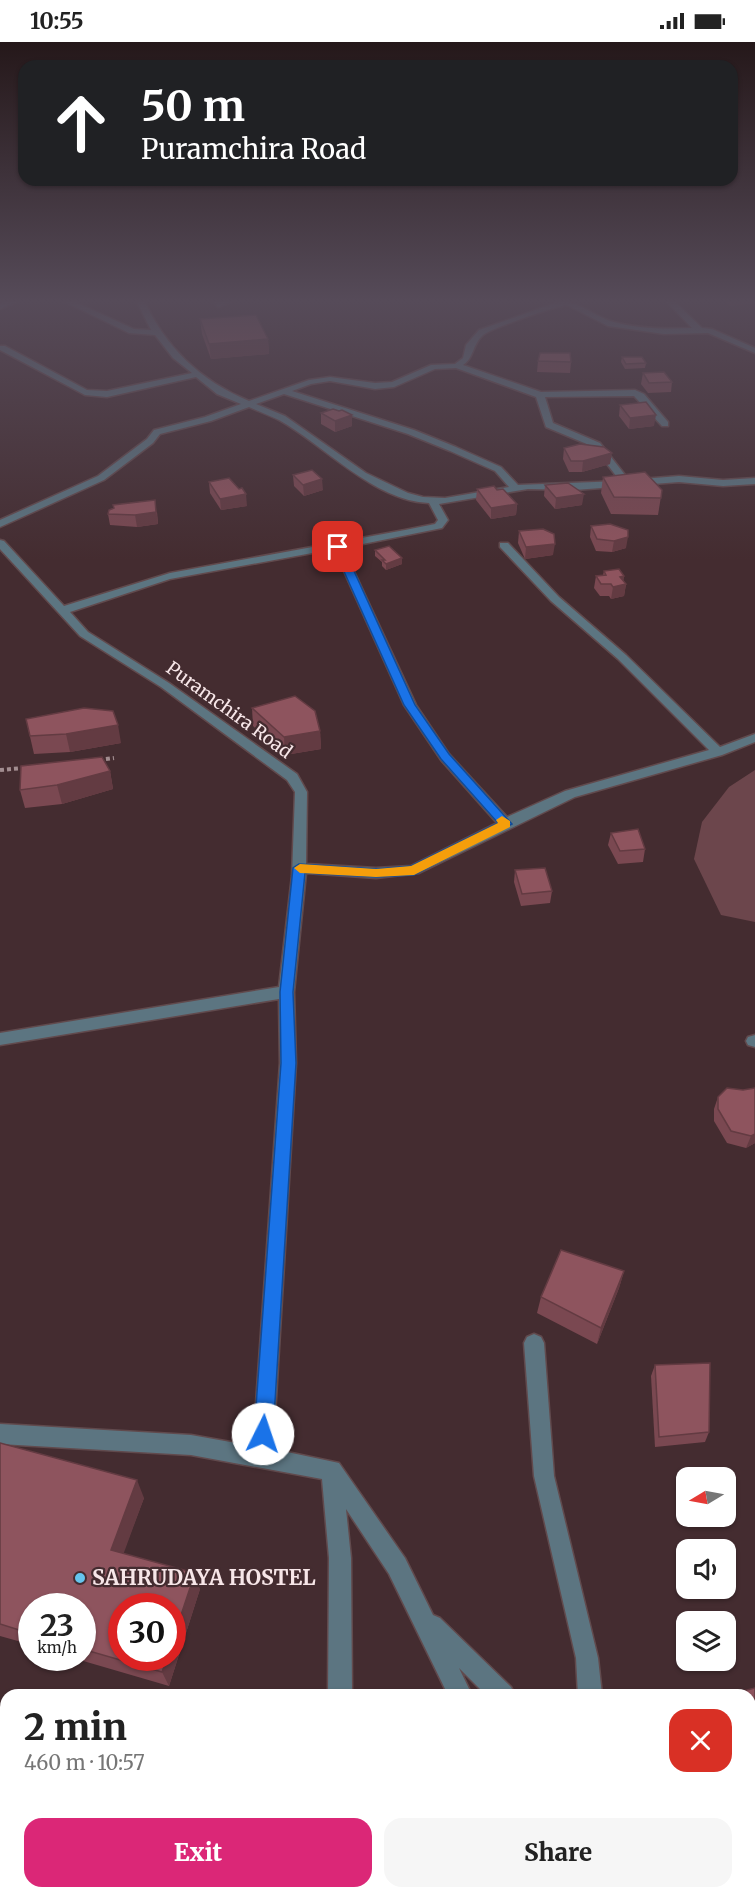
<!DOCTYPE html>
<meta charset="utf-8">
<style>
body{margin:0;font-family:Merriweather,serif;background:#f6f6f6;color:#222;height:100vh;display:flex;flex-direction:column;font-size:22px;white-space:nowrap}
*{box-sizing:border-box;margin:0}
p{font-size:20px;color:#767676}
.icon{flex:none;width:33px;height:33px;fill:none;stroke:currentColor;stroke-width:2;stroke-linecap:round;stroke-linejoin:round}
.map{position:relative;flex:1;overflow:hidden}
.drawer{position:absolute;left:0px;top:1647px;width:756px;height:210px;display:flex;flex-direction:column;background:#fff;border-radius:18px 18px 0 0;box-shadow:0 2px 4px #0004}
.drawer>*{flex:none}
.guide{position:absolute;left:18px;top:18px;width:720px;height:126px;border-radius:18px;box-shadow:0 2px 4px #0004;background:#202124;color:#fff;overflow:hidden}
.needle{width:39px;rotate:260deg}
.controls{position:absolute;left:676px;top:1425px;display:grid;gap:12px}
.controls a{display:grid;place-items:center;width:60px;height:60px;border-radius:12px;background:#fff;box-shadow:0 2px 4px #0004;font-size:30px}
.speed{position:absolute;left:18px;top:1551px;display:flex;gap:12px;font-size:30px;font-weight:700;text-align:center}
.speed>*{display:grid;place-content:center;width:78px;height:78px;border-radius:50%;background:#fff;box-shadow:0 2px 4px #0004;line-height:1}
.speed small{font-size:15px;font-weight:400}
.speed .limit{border:9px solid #d22;background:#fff;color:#111}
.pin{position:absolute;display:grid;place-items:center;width:51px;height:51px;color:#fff;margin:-26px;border-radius:12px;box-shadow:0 3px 9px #0006}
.me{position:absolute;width:66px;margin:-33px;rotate:4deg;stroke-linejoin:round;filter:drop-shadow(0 0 4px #0008)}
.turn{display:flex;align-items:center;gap:21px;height:126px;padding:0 24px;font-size:27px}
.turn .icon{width:78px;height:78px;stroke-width:2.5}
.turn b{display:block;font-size:42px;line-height:51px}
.round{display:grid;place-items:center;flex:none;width:63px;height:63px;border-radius:18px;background:#f6f6f6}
.head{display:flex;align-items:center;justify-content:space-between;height:102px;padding:0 24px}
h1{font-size:36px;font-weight:800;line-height:45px}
.cta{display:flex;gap:12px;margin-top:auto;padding:12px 24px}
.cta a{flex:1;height:69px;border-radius:18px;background:#db2777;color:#fff;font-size:24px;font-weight:800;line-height:69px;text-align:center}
.cta a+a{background:#f6f6f6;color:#222}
.status{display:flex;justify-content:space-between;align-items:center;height:42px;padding:0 30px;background:#fff;direction:ltr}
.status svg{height:16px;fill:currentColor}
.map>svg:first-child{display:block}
.green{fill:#6c464c}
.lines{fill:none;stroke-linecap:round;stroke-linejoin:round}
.minor-casing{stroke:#614a4d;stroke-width:3}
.path{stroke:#a28d90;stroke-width:4;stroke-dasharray:4 3;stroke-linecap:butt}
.minor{fill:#5c7581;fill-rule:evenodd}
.wall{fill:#7a4851}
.shaded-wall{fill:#633b42}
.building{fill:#8e545e;stroke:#633b42;stroke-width:1.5}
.route{fill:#1a73e8;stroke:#114b97;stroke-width:1.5}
.slow{fill:#f59e0b}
.poi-dot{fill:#65c5ee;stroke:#442c30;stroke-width:2}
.labels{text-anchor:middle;stroke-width:4.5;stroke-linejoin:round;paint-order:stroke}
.street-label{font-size:18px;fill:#f7e6e8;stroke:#442c30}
.near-poi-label{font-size:21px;font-weight:bold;fill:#f7e6e8;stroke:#442c30;text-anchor:start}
</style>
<div class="status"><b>10:55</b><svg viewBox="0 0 49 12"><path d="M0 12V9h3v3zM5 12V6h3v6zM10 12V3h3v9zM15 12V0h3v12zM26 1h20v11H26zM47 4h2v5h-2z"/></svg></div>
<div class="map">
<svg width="755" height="1857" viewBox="0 0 755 1857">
<rect width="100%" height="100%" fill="#442c30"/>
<path class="green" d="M 755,728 L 755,880 L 721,873 L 694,817 L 702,780 L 729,745 Z"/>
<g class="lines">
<g class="minor-casing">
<g id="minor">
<path d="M 10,258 L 21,258 L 0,267 L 0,262 Z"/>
<path d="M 61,258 L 71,258 L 134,287 L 151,288 L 136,258 L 144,258 C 165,305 201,339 249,359 L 309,338 L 330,335 L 375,341 L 392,340 L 431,323 L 455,322 L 463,316 L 466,303 L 479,288 L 558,260 C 579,258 594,275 614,280 C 639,287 666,287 692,286 L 665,258 L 673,258 L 702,286 L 712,287 L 755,306 L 755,311 L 708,291 L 664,292 L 608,284 L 567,263 C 554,265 492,286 483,293 C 472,303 474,316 463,323 L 541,350 L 635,348 L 644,352 L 668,380 L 668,384 L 662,384 L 634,354 L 545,355 L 553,381 L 600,401 L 629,438 L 679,434 L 723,438 L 755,436 L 755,442 L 723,444 L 679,440 L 575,448 L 528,447 L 439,462 L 448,478 L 442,486 L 343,506 L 416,663 L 449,712 L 507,775 L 565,749 L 709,708 L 618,617 L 551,559 L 500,505 L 500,501 L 508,501 L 559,555 L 626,613 L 720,705 L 755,692 L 755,700 L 722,713 L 575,755 L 419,831 L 376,836 L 306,831 L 294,950 L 296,1021 L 273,1407 L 339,1421 L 405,1516 L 433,1573 L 440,1576 L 511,1645 L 515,1653 L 486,1653 L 459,1626 L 472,1653 L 448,1653 L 389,1532 L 346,1467 L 351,1516 L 352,1653 L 328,1653 L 329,1516 L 322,1437 L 191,1413 L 0,1402 L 0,1382 L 191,1393 L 253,1404 L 280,1021 L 279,957 L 0,1003 L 0,991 L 279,945 L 292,834 L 295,750 L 287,738 L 161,645 L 80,594 L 0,507 L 0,498 L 4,499 L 64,564 L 170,531 L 405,488 L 435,482 L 438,478 L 429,461 C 374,459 324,403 279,378 C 269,373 258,369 249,365 L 211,379 L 160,392 L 153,401 L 104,438 L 0,485 L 0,478 L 98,434 L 147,397 L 154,388 L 205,375 L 241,362 L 217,352 L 196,335 L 107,355 L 85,353 L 0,308 L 0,304 L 5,304 L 87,348 L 107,349 L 192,331 L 173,316 L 155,293 L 129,291 ZM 456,326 L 536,355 L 546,385 L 594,405 L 620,439 L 518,443 L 501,425 L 456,405 L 414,388 L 292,349 L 311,342 L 330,339 L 375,347 L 394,345 L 435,327 ZM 284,352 L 408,392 L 450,409 L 495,429 L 509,445 L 445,456 L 423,455 L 408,451 L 366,431 L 285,374 L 256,362 ZM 334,507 L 404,663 L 441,718 L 497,781 L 411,824 L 376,826 L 306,822 L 307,750 L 297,732 L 169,641 L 88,590 L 70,570 L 170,537 Z"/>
<path d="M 212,258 L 236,258 L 218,265 Z"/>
<path d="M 755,993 L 755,1005 L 748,1003 L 746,999 L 748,995 Z"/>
<path d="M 534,1292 L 541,1295 L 544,1301 L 554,1434 L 598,1616 L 602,1653 L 578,1653 L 576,1616 L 534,1434 L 524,1301 L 527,1295 Z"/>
<path d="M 0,1710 L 6,1712 L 6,1736 L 0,1734 Z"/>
<path d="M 755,1771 L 755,1795 L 750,1796 L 750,1772 Z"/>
<path d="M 429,1851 L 474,1851 L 477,1857 L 432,1857 Z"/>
<path d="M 508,1851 L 534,1851 L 535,1855 L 537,1851 L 565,1851 L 562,1857 L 510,1857 Z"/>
</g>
</g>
<g class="path">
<path d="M 99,718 L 114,716"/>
<path d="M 0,728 L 23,726"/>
</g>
<use href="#minor" class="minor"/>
</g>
<g class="wall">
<path d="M 725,258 L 755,258 L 755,261 L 730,264 Z"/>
<path d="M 200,277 L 268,297 L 269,312 L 211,317 L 202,292 Z"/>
<path d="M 622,315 L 646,321 L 645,326 L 625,327 L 621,320 Z"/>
<path d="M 538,319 L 571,320 L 570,331 L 537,330 Z"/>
<path d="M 643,331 L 672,340 L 671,350 L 648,351 L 641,342 Z"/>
<path d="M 620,363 L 654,384 L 629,387 L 619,374 Z"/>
<path d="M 321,371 L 352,384 L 335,390 L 321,382 Z"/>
<path d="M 564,406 L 610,422 L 582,430 L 569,430 L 563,417 Z"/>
<path d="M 293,433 L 323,448 L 304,454 L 294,444 Z"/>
<path d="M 603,435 L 662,448 L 658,473 L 611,472 L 601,451 Z"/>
<path d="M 209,440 L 247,464 L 221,468 L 210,451 Z"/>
<path d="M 545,443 L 582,463 L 555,467 L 544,454 Z"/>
<path d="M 477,447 L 497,448 L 517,462 L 516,473 L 491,477 L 476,458 Z"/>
<path d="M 157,470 L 158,482 L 137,485 L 110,483 L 108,472 Z"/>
<path d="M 591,484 L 626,506 L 612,510 L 596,509 L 590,495 Z"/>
<path d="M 519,489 L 553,513 L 525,517 L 518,501 Z"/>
<path d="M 375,508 L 402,522 L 386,528 L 382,524 L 382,520 L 375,514 Z"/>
<path d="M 604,529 L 624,534 L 623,539 L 626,542 L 624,554 L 611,557 L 609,554 L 600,554 L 594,546 L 596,534 L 603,533 Z"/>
<path d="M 252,666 L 320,689 L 321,707 L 285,713 L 253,684 Z"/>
<path d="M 26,677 L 121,701 L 70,710 L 34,712 Z"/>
<path d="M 110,729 L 113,747 L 62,762 L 25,766 L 20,748 Z"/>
<path d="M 611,791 L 645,807 L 643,820 L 618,822 L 608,803 Z"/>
<path d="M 515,828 L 552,849 L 550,861 L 521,864 L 514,840 Z"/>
<path d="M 743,1048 L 755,1101 L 746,1106 L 727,1101 L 714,1079 L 714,1067 L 718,1055 Z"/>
<path d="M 624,1229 L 619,1246 L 597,1302 L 537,1271 L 541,1255 Z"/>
<path d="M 655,1323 L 709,1390 L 705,1400 L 655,1405 L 651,1334 Z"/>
<path d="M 0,1401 L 144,1456 L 123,1511 L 200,1547 L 169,1644 L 73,1616 L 82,1616 L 82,1564 L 32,1564 L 32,1603 L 0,1594 Z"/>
<path d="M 755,1646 L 755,1720 L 750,1706 L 750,1653 L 736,1653 L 739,1650 Z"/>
<path d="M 681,1851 L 750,1851 L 755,1857 L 688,1857 L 682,1855 Z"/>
</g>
<g class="shaded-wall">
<path d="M 732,258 L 755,258 L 755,261 L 730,264 Z"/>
<path d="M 268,297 L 269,312 L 211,317 L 209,302 Z"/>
<path d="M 352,373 L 352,384 L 335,390 L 335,379 Z"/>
<path d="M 656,373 L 654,384 L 629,387 L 630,376 Z"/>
<path d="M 612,411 L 610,422 L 582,430 L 583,419 Z"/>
<path d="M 322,437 L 323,448 L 304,454 L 303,443 Z"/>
<path d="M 246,452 L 247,464 L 221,468 L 220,457 Z"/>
<path d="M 584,452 L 582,463 L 555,467 L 556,456 Z"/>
<path d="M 155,458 L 158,482 L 137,485 L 135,473 Z"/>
<path d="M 517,462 L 516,473 L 491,477 L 491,466 Z"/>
<path d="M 628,495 L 626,506 L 612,510 L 614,499 Z"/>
<path d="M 555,502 L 553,513 L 525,517 L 526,505 Z"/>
<path d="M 402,516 L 402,522 L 386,528 L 386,522 Z"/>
<path d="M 624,534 L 623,543 L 626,542 L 624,554 L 611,557 L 613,545 L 620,535 Z"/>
<path d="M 118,683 L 121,701 L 70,710 L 66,692 Z"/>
<path d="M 320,689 L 321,707 L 285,713 L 284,695 Z"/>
<path d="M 110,729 L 113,747 L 62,762 L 57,743 Z"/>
<path d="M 755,1092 L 755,1101 L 746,1106 L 751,1094 Z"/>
<path d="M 624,1229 L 619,1246 L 597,1302 L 601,1286 Z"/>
<path d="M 137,1438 L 144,1456 L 119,1524 L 111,1508 Z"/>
<path d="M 195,1531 L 200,1547 L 169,1644 L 162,1630 L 167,1616 L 172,1616 L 172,1600 Z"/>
</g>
<g class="building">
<path d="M 256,273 L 268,297 L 209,302 L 200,277 Z"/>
<path d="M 540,311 L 570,311 L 571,320 L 538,319 Z"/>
<path d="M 622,315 L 642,315 L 646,321 L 626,322 Z"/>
<path d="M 664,330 L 672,340 L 649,341 L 643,331 Z"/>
<path d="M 646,360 L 656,373 L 630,376 L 620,363 Z"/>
<path d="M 333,367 L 339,369 L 342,368 L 352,373 L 335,379 L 321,371 Z"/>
<path d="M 580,402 L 604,405 L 612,411 L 583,419 L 571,419 L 564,406 Z"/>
<path d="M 312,428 L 322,437 L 303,443 L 293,433 Z"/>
<path d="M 645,430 L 662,448 L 661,456 L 614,455 L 603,435 Z"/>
<path d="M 229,436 L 239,447 L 242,446 L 246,452 L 220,457 L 209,440 Z"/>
<path d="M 568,441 L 584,452 L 556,456 L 545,443 Z"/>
<path d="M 494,444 L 497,448 L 503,447 L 517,462 L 491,466 L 477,447 Z"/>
<path d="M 155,458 L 156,470 L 135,473 L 108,472 L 109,468 L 114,466 L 113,463 Z"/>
<path d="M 610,482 L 628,488 L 628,495 L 614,499 L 597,497 L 591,484 Z"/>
<path d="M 543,487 L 554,492 L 555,502 L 526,505 L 519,489 Z"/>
<path d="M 389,504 L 402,516 L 386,522 L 382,518 L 385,518 L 375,508 Z"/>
<path d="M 619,527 L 624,534 L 620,535 L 626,542 L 613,545 L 611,542 L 601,542 L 596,534 L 606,533 L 604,529 Z"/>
<path d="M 295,654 L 315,669 L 320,689 L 284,695 L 252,666 Z"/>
<path d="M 84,666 L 113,669 L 118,683 L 66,692 L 30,694 L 26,677 Z"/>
<path d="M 102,715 L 110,729 L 57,743 L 20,748 L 21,724 Z"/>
<path d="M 638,787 L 645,807 L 620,809 L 611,791 Z"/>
<path d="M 545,826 L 552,849 L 522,852 L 515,828 Z"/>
<path d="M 727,1046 L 743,1048 L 755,1046 L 755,1092 L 751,1094 L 731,1089 L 718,1067 L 718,1055 Z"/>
<path d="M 561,1208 L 624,1229 L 601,1286 L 541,1255 Z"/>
<path d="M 710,1321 L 709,1390 L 659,1395 L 655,1323 Z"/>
<path d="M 0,1401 L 137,1438 L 111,1508 L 195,1531 L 172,1600 L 172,1564 L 122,1564 L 122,1616 L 167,1616 L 162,1630 L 82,1607 L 82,1564 L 32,1564 L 32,1592 L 0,1582 Z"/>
<path d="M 755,1646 L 755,1695 L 750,1681 L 750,1653 L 740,1653 L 739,1650 Z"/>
<path d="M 750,1800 L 755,1800 L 755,1857 L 710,1857 L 696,1851 L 750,1851 Z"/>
<path d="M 6,1802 L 5,1837 L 6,1837 L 6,1851 L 79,1851 L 94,1857 L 0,1857 L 0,1803 Z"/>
</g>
<linearGradient id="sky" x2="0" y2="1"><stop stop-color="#25181a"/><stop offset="0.5" stop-color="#564b59"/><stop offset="1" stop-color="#564b59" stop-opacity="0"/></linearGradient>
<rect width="755" height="518" fill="url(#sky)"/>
<path class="route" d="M 335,503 L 343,505 L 415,663 L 449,712 L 512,782 L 414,833 L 376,835 L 305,831 L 293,950 L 296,1021 L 273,1392 L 270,1399 L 263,1401 L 257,1399 L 254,1392 L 281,1021 L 280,950 L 293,826 L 299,822 L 376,827 L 411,824 L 498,781 L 441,717 L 404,663 L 333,505 Z"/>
<path class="slow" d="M 502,774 L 510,779 L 510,785 L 414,833 L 376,835 L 300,831 L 294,826 L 300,822 L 376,827 L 411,824 L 498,781 L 496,778 Z"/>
<circle class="poi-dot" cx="80" cy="1536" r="6"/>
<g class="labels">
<g class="street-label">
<text transform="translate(229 668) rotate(36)" y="6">Puramchira Road</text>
</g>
<g class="near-poi-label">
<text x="92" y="1543">SAHRUDAYA HOSTEL</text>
</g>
</g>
</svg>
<div class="controls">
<a><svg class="needle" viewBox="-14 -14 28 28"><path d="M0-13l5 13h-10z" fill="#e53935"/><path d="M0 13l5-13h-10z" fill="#767676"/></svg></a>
<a><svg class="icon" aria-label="sound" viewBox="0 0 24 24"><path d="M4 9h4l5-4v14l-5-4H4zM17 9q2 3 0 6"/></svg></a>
<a><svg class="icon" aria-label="layers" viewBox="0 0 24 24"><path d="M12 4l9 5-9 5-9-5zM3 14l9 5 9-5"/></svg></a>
</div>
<div class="speed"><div>23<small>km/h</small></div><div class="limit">30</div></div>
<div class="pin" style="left:338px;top:505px;background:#d93025"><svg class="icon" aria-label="arrive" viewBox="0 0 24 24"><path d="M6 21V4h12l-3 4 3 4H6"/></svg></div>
<svg class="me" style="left:263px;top:1392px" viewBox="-20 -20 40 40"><circle r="19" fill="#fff"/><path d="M0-13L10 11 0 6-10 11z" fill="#1a73e8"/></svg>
<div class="guide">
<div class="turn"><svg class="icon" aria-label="ahead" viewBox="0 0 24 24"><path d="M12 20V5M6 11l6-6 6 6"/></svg><div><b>50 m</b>Puramchira Road</div></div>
</div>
<section class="drawer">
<div class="head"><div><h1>2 min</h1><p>460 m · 10:57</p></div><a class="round" style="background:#d93025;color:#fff"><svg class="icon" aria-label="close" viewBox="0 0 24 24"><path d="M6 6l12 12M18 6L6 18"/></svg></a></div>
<div class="cta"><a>Exit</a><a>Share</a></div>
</section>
</div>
